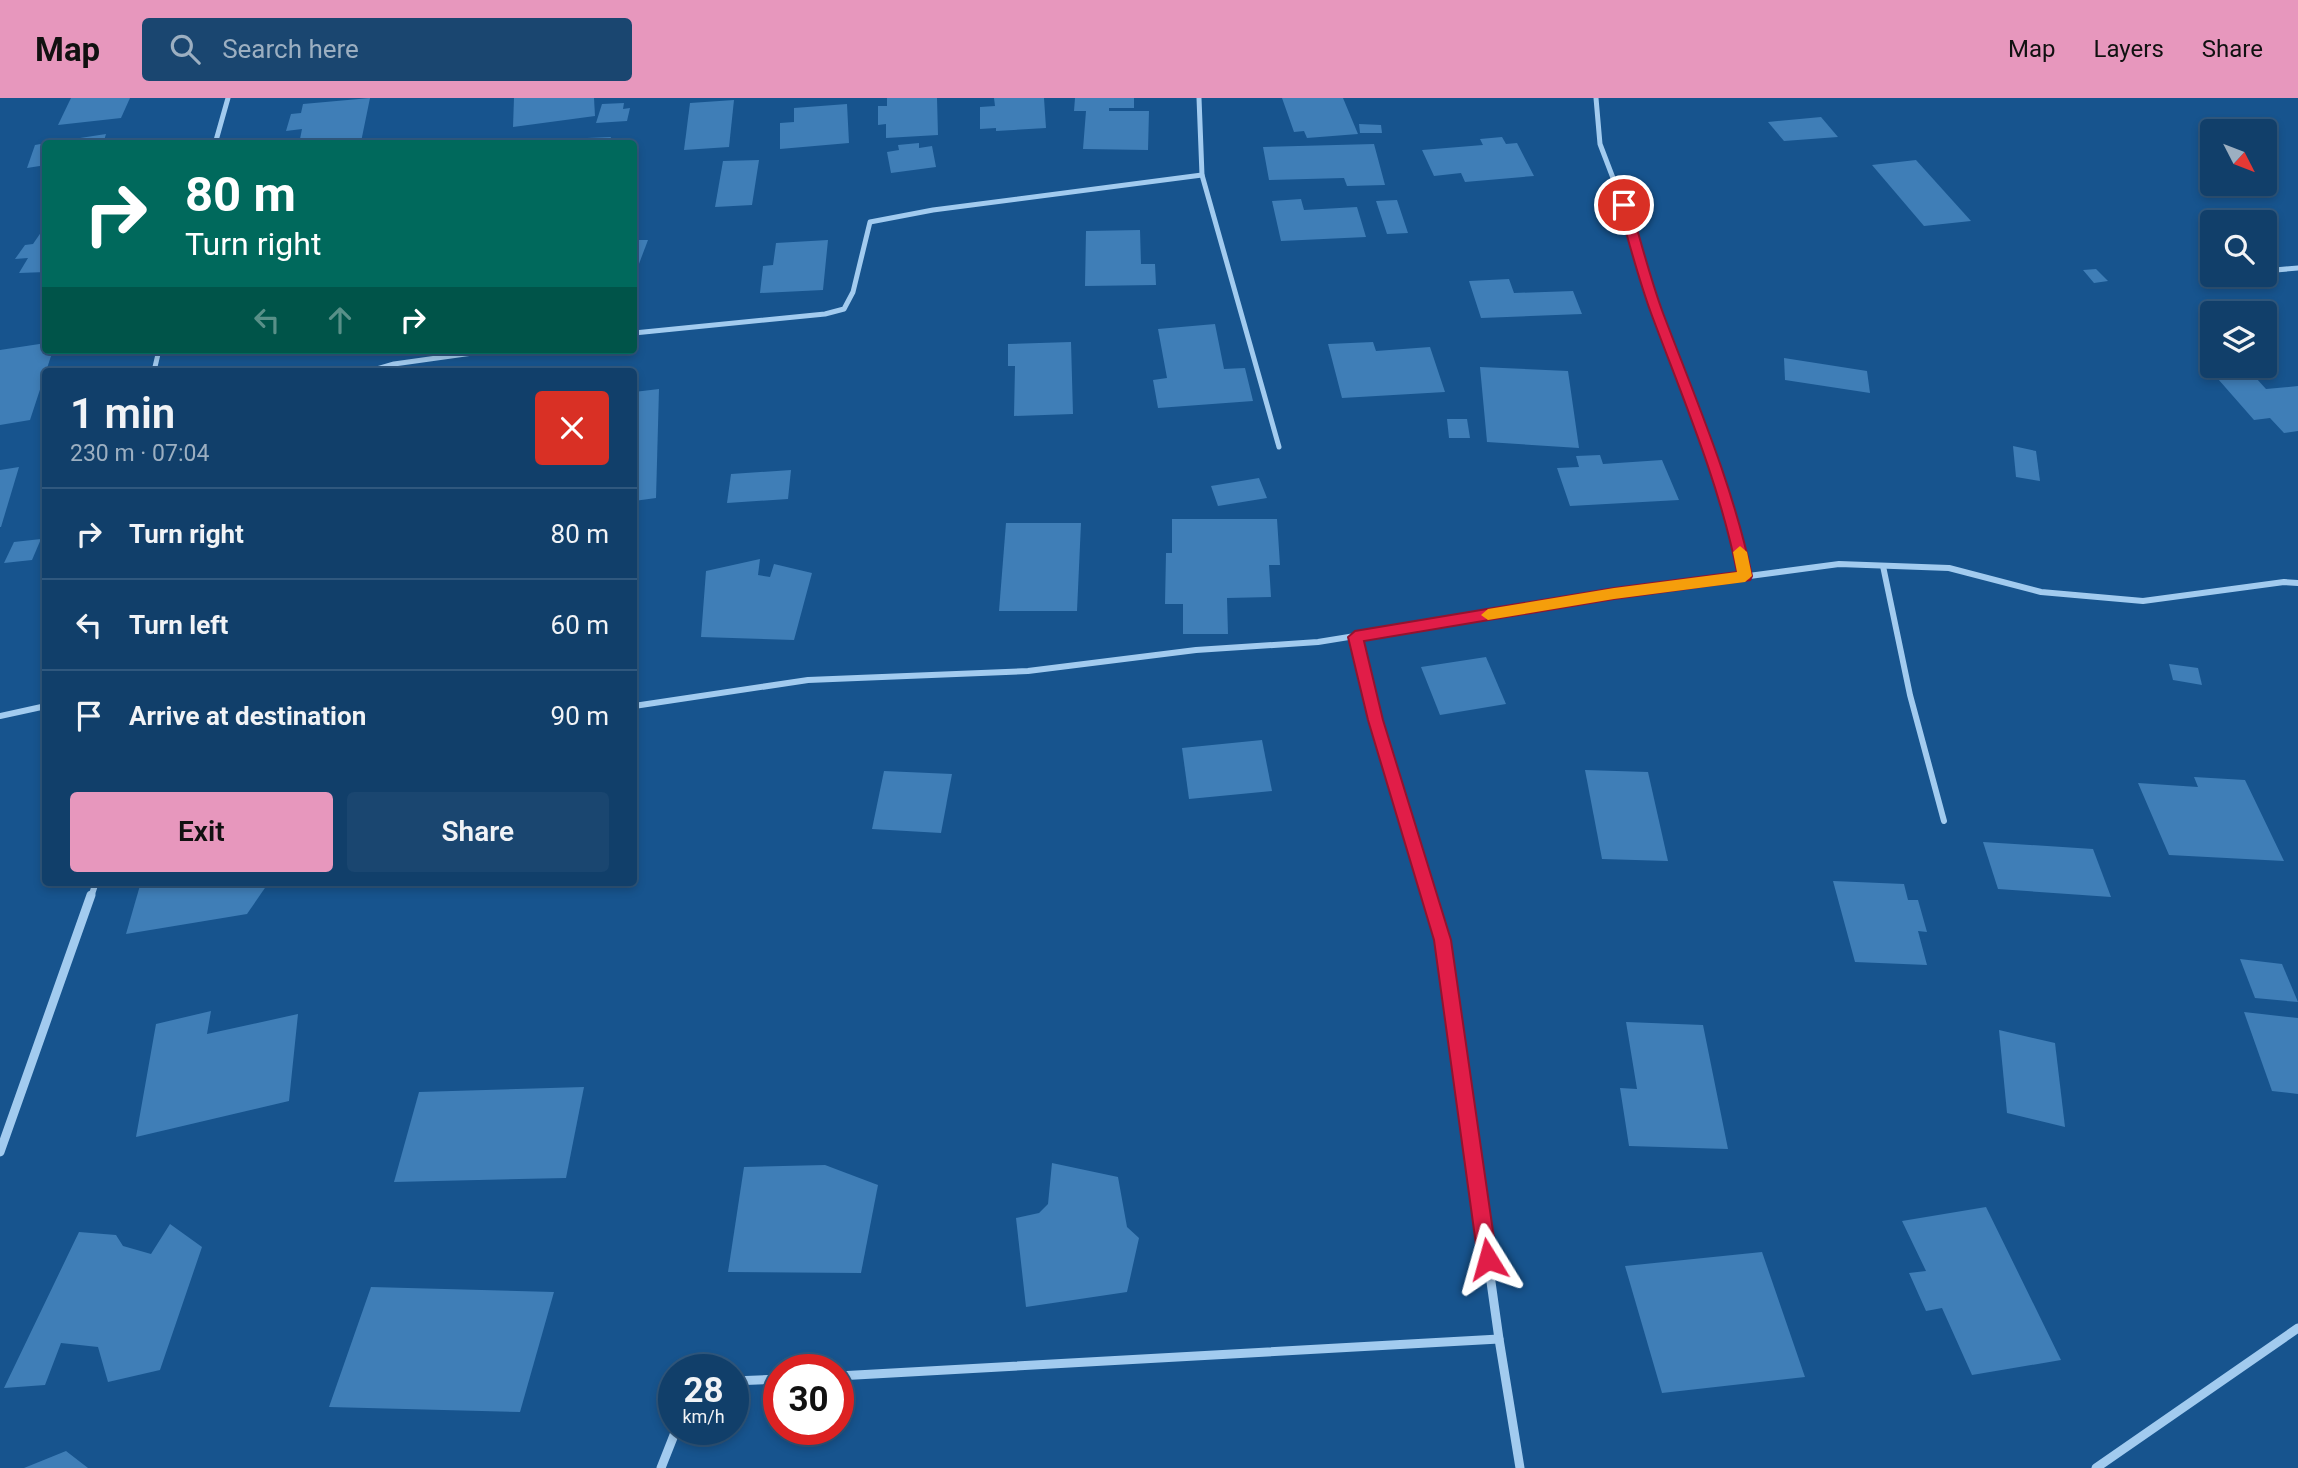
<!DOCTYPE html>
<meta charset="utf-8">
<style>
body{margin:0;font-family:Roboto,sans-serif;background:#1a4670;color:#f1f3f6;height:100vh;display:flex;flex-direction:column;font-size:26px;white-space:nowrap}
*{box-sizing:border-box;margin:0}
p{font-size:23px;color:#9cafc1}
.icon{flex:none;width:38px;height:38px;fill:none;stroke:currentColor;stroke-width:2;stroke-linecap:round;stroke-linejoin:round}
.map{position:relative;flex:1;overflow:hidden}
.details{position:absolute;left:42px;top:270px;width:595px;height:518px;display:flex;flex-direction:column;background:#113f6a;border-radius:7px;box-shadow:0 4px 10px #0003,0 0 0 2px #30587e}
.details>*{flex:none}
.top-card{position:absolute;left:42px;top:42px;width:595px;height:214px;border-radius:7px;box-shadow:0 4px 10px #0003,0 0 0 2px #30587e;background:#00695c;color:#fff;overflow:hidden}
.needle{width:46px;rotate:132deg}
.buttons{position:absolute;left:2200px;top:21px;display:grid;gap:14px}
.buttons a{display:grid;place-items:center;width:77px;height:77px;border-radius:7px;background:#113f6a;box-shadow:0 4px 10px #0003,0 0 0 2px #30587e;font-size:35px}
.speed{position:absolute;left:658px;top:1256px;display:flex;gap:14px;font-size:35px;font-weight:700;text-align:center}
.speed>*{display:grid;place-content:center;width:91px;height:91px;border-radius:50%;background:#113f6a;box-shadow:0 4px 10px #0003,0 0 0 2px #30587e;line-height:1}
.speed small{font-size:18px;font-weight:400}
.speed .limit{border:10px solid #d22;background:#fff;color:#111}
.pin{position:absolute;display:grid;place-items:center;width:60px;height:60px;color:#fff;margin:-30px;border:4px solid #fff;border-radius:50%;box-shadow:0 2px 7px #0007}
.me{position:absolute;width:77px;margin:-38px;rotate:352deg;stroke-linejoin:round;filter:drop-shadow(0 0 5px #0008)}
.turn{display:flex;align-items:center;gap:24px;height:147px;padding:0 28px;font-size:32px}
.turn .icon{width:91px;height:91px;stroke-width:2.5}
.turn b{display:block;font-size:49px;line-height:60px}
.lanes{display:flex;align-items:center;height:66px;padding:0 28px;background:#0003;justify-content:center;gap:35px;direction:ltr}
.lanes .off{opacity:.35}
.round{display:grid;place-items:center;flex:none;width:74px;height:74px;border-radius:7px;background:#1a4670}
.summary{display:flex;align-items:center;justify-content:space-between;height:119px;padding:0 28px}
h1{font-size:42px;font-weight:600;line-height:52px}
.button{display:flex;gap:14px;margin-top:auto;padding:14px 28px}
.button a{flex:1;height:80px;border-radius:7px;background:#e797bd;color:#111;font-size:28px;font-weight:600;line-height:80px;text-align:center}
.button a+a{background:#1a4670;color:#f1f3f6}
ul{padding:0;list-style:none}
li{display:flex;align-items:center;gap:21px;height:91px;padding:0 28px;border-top:2px solid #30587e}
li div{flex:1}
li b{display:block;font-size:26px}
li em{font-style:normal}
header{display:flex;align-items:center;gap:42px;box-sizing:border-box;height:98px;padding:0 35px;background:#e797bd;color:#111}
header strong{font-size:33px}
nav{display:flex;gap:38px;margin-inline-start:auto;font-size:24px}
.search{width:490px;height:63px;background:#1a4670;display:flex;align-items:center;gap:18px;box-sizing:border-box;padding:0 24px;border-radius:7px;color:#9cafc1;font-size:26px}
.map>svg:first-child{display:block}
.building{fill:#3f7eb7}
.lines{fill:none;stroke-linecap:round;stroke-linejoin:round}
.street-far2{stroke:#a2cbef;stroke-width:5}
.street-far1{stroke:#a2cbef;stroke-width:6}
.street{stroke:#a2cbef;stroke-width:9}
.route{fill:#e11d48;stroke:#92132f;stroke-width:2}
.slow{fill:#f59e0b}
</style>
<header>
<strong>Map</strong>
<div class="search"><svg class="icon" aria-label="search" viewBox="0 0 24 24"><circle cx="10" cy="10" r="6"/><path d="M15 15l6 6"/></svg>Search here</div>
<nav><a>Map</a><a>Layers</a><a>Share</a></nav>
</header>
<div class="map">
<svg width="2298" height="1370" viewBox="0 0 2298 1370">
<rect width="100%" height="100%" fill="#17548e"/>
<g class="building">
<path d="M 71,0 L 130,0 L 121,20 L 58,27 Z"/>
<path d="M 370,0 L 361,44 L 299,46 L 302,31 L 286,33 L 291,16 L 301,15 L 303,6 Z"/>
<path d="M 514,0 L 594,0 L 595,18 L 513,29 Z"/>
<path d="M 887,0 L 937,0 L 938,37 L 886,40 L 886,26 L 878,27 L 878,8 L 887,8 Z"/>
<path d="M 994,0 L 1044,0 L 1046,30 L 996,33 L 996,30 L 980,31 L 980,9 L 995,8 Z"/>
<path d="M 1075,0 L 1134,0 L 1134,10 L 1109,10 L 1109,13 L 1149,13 L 1148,52 L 1083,51 L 1086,13 L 1074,13 Z"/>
<path d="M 1282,0 L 1343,0 L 1358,36 L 1307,40 L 1304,33 L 1294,34 Z"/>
<path d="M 734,2 L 729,49 L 684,52 L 690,5 Z"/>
<path d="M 624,5 L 623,11 L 630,10 L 627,23 L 596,25 L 602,6 Z"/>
<path d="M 847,6 L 849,45 L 780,51 L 780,25 L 794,24 L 794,10 Z"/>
<path d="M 1821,19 L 1838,39 L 1784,43 L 1768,24 Z"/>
<path d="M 1359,26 L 1381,27 L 1382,35 L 1360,35 Z"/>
<path d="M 106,36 L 103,46 L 54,46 L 54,44 Z"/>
<path d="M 611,39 L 609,46 L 586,46 L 587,40 Z"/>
<path d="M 1502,39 L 1506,46 L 1517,45 L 1534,78 L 1465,84 L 1461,75 L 1434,78 L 1422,52 L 1483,47 L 1480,41 Z"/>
<path d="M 46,45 L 46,67 L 27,70 L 35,47 Z"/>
<path d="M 919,45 L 919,50 L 932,48 L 936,69 L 891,75 L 887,54 L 899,52 L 898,47 Z"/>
<path d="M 1374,46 L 1385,87 L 1347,88 L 1344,80 L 1269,82 L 1263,49 Z"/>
<path d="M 759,62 L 752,107 L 715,109 L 723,63 Z"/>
<path d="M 1916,62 L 1971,123 L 1924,128 L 1872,67 Z"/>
<path d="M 1301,101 L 1304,112 L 1357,109 L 1366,139 L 1281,143 L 1272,103 Z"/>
<path d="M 1397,102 L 1408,135 L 1387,136 L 1376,103 Z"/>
<path d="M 46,127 L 46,174 L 19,175 L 28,160 L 15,161 L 25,147 L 33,146 Z"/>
<path d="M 1140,132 L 1141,166 L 1155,166 L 1156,187 L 1085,188 L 1086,133 Z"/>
<path d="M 634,142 L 648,142 L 634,179 Z"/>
<path d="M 828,142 L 823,192 L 760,195 L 763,168 L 773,167 L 776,145 Z"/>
<path d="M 2096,171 L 2108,183 L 2094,185 L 2083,172 Z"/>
<path d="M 1509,181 L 1514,195 L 1573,193 L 1582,216 L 1481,220 L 1469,183 Z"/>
<path d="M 1215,226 L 1224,271 L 1245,270 L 1253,303 L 1158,310 L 1153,282 L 1167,280 L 1158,231 Z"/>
<path d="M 1071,244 L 1073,316 L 1014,318 L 1015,268 L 1008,268 L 1008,246 Z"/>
<path d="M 1373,244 L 1376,253 L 1430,249 L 1445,294 L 1342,300 L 1328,246 Z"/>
<path d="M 46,245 L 46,252 L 53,252 L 30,322 L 0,327 L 0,252 Z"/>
<path d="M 1784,260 L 1867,273 L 1870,295 L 1785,282 Z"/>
<path d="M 1480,269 L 1568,273 L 1579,350 L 1487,344 Z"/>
<path d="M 2246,269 L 2266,291 L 2298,288 L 2298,333 L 2284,335 L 2270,320 L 2254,322 L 2211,273 Z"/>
<path d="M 659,291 L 656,400 L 634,403 L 634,294 Z"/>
<path d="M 1447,321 L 1467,321 L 1470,340 L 1449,340 Z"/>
<path d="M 2013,348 L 2036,353 L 2040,383 L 2016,379 Z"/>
<path d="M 1600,357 L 1603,366 L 1662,362 L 1679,402 L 1570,408 L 1557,370 L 1579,369 L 1576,358 Z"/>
<path d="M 19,369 L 1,429 L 0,429 L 0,372 Z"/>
<path d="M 791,372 L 788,401 L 727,405 L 731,376 Z"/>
<path d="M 1259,380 L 1267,400 L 1218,408 L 1211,388 Z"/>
<path d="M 1172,421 L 1277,421 L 1280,467 L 1269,467 L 1271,499 L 1227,500 L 1228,536 L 1183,536 L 1183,506 L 1165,506 L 1166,455 L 1172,455 Z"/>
<path d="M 1006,425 L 1081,425 L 1077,513 L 999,513 Z"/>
<path d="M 41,441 L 32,462 L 4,465 L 14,444 Z"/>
<path d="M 760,461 L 758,477 L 770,479 L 774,466 L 812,475 L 794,542 L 701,539 L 706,473 Z"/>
<path d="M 1486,559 L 1506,606 L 1440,617 L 1421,569 Z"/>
<path d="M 2169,566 L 2198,570 L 2202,587 L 2173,582 Z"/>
<path d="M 1262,642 L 1272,693 L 1189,701 L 1182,650 Z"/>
<path d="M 1585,672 L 1648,674 L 1668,763 L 1602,761 Z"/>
<path d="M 884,673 L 952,676 L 941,735 L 872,731 Z"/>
<path d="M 2194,679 L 2245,682 L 2284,763 L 2169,757 L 2138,685 L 2198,689 Z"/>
<path d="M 1983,744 L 2093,751 L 2111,799 L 1998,791 Z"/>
<path d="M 1833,783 L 1904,786 L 1908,802 L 1918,802 L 1927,834 L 1918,833 L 1927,867 L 1855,864 Z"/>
<path d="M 141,784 L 267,784 L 267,787 L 247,816 L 126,836 Z"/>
<path d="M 2240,861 L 2282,866 L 2298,904 L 2255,900 Z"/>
<path d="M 211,913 L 207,936 L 298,916 L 289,1003 L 136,1039 L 156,926 Z"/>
<path d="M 2244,914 L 2298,920 L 2298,996 L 2272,993 Z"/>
<path d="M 1626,924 L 1703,927 L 1728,1051 L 1629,1048 L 1620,990 L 1637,991 Z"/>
<path d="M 1999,932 L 2055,945 L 2065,1029 L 2007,1015 Z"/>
<path d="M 584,989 L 566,1080 L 394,1084 L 419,994 Z"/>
<path d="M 1052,1065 L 1118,1079 L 1127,1129 L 1139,1140 L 1127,1194 L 1026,1209 L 1016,1120 L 1039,1115 L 1048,1106 Z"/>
<path d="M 825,1067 L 878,1087 L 861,1175 L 728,1174 L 744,1069 Z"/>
<path d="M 1986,1109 L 2061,1262 L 1972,1277 L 1942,1210 L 1926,1213 L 1909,1175 L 1926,1173 L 1902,1123 Z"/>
<path d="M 170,1126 L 202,1149 L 160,1272 L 108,1284 L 98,1249 L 61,1245 L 45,1287 L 4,1290 L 79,1134 L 116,1137 L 123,1148 L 151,1156 Z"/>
<path d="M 1762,1154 L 1805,1279 L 1662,1295 L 1625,1168 Z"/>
<path d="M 371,1189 L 554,1194 L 520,1314 L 329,1309 Z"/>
<path d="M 66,1353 L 88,1370 L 24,1370 Z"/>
</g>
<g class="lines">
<g class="street-far2">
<path d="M 1199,0 L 1202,77 L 1279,349"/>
<path d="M 1596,0 L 1600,46 L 1639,148 L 1656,212 L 1709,351"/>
<path d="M 215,46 L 228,0"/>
<path d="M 2264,173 L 2298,170"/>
<path d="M 634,235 L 825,216 L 844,211 L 853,194 L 870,124 L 933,112 L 1202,77"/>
<path d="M 154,273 L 159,252"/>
<path d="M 370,273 L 394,266 L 494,252"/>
</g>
<g class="street-far1">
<path d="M 1708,349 L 1734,426 L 1745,479"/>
<path d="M 1883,468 L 1910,597 L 1944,723"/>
<path d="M 1355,539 L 1375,622 L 1430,799"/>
<path d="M 634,608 L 808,582 L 1028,573 L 1196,552 L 1318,544 L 1614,496 L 1839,466 L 1949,470 L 2041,494 L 2143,503 L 2284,484 L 2298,485"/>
<path d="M 0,618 L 46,608"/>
<path d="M 91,799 L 96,784"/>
</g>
<g class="street">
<path d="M 1429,797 L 1443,842 L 1499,1241 L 1520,1370"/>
<path d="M 0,1054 L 91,797"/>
<path d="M 838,1278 L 1499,1241"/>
<path d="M 733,1283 L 779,1281"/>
<path d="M 661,1370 L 676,1332"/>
<path d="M 2096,1370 L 2298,1230"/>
</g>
</g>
<path class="route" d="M 1620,105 L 1630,107 C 1641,143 1650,180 1663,215 C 1696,302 1733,387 1752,478 L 1750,482 L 1614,501 L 1364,543 L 1383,622 L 1451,842 L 1497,1161 L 1495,1168 L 1488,1171 L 1480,1168 L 1478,1161 L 1434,842 L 1368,622 L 1348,539 L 1355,533 L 1614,490 L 1737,474 C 1719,384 1683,301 1651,215 C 1638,180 1629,143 1618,107 Z"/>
<path class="slow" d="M 1740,448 L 1747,454 L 1752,478 L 1745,484 L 1614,501 L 1488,522 L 1481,517 L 1488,511 L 1614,490 L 1737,474 L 1733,454 Z"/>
</svg>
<div class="buttons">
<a><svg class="needle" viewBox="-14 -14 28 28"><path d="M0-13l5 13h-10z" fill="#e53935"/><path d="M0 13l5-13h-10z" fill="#9cafc1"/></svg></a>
<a><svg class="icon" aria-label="search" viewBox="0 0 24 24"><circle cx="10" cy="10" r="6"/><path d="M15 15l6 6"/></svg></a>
<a><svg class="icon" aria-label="layers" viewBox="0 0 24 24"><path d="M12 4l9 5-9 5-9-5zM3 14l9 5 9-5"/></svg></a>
</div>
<div class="speed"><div>28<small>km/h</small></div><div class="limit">30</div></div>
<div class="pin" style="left:1624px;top:107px;background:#d93025"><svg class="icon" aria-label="arrive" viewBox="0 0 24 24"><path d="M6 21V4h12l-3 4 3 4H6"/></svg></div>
<svg class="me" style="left:1488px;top:1161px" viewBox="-20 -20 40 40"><path d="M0-17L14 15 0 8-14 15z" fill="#e11d48" stroke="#fff" stroke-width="4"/></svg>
<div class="top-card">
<div class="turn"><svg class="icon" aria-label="right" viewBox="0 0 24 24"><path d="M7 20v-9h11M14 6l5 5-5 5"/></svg><div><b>80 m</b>Turn right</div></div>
<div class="lanes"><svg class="icon off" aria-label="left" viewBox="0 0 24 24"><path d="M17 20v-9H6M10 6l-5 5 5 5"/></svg><svg class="icon off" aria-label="ahead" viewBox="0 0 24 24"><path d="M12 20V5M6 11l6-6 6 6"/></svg><svg class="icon" aria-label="right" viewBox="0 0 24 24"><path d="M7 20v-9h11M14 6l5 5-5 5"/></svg></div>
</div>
<section class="details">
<div class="summary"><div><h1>1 min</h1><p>230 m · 07:04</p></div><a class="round" style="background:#d93025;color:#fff"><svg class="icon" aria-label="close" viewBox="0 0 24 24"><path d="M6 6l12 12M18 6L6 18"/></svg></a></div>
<ul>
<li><svg class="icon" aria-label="right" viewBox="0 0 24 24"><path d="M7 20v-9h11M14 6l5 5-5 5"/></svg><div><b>Turn right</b></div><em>80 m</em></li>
<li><svg class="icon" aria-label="left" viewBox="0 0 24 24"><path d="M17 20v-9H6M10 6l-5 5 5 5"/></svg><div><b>Turn left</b></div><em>60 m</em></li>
<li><svg class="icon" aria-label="arrive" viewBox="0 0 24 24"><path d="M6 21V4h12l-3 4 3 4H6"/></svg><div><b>Arrive at destination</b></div><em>90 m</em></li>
</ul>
<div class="button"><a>Exit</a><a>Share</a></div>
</section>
</div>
